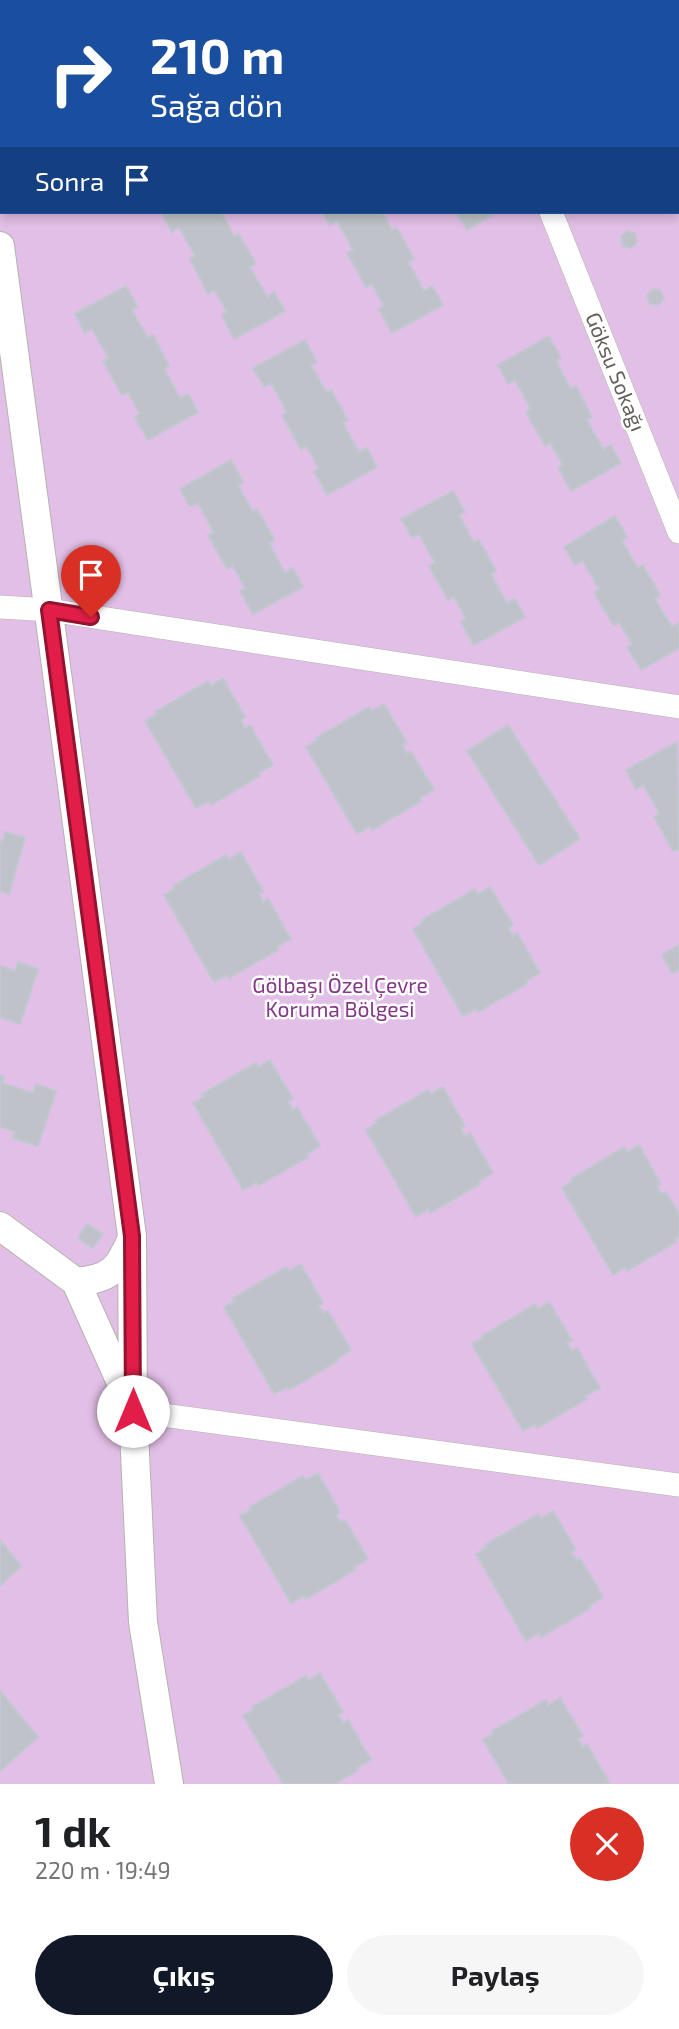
<!DOCTYPE html>
<html lang="tr">
<meta charset="utf-8">
<style>
body{margin:0;font-family:"Exo 2",sans-serif;background:#f6f6f6;color:#202124;height:100vh;display:flex;flex-direction:column;font-size:26px;white-space:nowrap}
*{box-sizing:border-box;margin:0}
p{font-size:23px;color:#757577}
.icon{flex:none;width:38px;height:38px;fill:none;stroke:currentColor;stroke-width:2;stroke-linecap:round;stroke-linejoin:round}
.map{position:relative;height:1784px;overflow:hidden}
.sheet{display:flex;flex-direction:column;background:#fff;flex:1}
.sheet>*{flex:none}
.banner{position:absolute;left:0px;top:0px;width:679px;height:214px;box-shadow:0 4px 10px #0003;background:#1a4fa0;color:#fff;overflow:hidden}
.pin{position:absolute;display:grid;place-items:center;width:60px;height:60px;color:#fff;margin:-72px -30px;border-radius:50% 50% 50% 0;rotate:-45deg;box-shadow:0 0 7px #0007}
.pin .icon{rotate:45deg}
.me{position:absolute;width:77px;margin:-38px;rotate:0deg;stroke-linejoin:round;filter:drop-shadow(0 0 5px #0008)}
.turn{display:flex;align-items:center;gap:24px;height:147px;padding:0 35px;font-size:32px}
.turn .icon{width:91px;height:91px;stroke-width:2.5}
.turn b{display:block;font-size:49px;line-height:60px}
.then{display:flex;align-items:center;height:66px;padding:0 35px;background:#0003;gap:14px;font-size:26px}
.round{display:grid;place-items:center;flex:none;width:74px;height:74px;border-radius:37px;background:#f6f6f6}
.overview{display:flex;align-items:center;justify-content:space-between;height:119px;padding:0 35px}
h1{font-size:42px;font-weight:700;line-height:52px}
.action{display:flex;gap:14px;margin-top:auto;padding:14px 35px}
.action a{flex:1;height:80px;border-radius:42px;background:#111827;color:#fff;font-size:28px;font-weight:700;line-height:80px;text-align:center}
.action a+a{background:#f6f6f6;color:#202124}
.map>svg:first-child{display:block}
.park{fill:#e2bfe6;fill-rule:evenodd}
.lines{fill:none;stroke-linecap:round;stroke-linejoin:round}
.stream{stroke:#ffc2a2;stroke-width:8}
.building{fill:#bfc3c9;stroke:#c1c8d2;stroke-width:2}
.minor-casing{stroke:#b6b2ae;stroke-width:24}
.tertiary-casing{stroke:#b6b2ae;stroke-width:30}
.minor{stroke:#fff;stroke-width:23}
.tertiary{stroke:#fff;stroke-width:28}
.route-casing{stroke:#92132f;stroke-width:18}
.route{stroke:#e11d48;stroke-width:12}
.labels{text-anchor:middle;stroke-width:5;stroke-linejoin:round;paint-order:stroke}
.street-label{font-size:21px;fill:#645f5b;stroke:#fff}
.park-label{font-size:21px;fill:#843688;stroke:#fff}
</style>
<div class="map">
<svg width="679" height="1784" viewBox="0 0 679 1784">
<rect width="100%" height="100%" fill="#e3e6ee"/>
<path class="park" d="M 0,0 L 679,0 L 679,1784 L 0,1784 ZM 2,2 L 677,2 L 677,212 L 2,212 Z"/>
<g class="lines">
<g class="stream">
<path d="M 655,0 L 656,2"/>
<path d="M 677,48 L 679,52"/>
</g>
</g>
<g class="building">
<path d="M 161,212 L 221,212 L 234,236 L 239,234 L 256,264 L 250,267 L 267,297 L 274,292 L 285,311 L 234,339 L 222,315 L 227,312 L 214,290 L 208,294 L 190,259 L 195,256 L 179,227 L 172,232 Z"/>
<path d="M 322,212 L 382,212 L 392,230 L 397,228 L 414,259 L 408,262 L 424,291 L 432,286 L 443,305 L 392,333 L 379,309 L 384,306 L 372,284 L 366,287 L 347,253 L 353,250 L 337,221 L 330,225 Z"/>
<path d="M 456,212 L 498,212 L 467,230 Z"/>
<path d="M 627,231 L 635,233 L 637,242 L 631,248 L 623,246 L 621,237 Z"/>
<path d="M 126,286 L 138,307 L 132,310 L 148,338 L 153,335 L 169,366 L 164,369 L 180,398 L 188,394 L 198,412 L 148,440 L 135,417 L 140,414 L 128,392 L 122,395 L 103,361 L 109,358 L 92,329 L 85,333 L 75,314 Z"/>
<path d="M 654,289 L 661,291 L 664,299 L 658,305 L 650,304 L 647,295 Z"/>
<path d="M 549,336 L 561,358 L 556,361 L 571,389 L 576,386 L 592,417 L 587,420 L 603,449 L 611,445 L 621,463 L 571,491 L 558,468 L 563,465 L 550,443 L 545,446 L 526,412 L 531,409 L 515,380 L 508,384 L 498,365 Z"/>
<path d="M 305,340 L 317,362 L 311,365 L 326,392 L 331,390 L 348,420 L 343,423 L 359,452 L 367,448 L 377,467 L 327,495 L 314,471 L 319,468 L 306,446 L 301,450 L 282,415 L 287,412 L 271,383 L 264,387 L 253,368 Z"/>
<path d="M 231,460 L 243,482 L 238,485 L 253,512 L 257,509 L 275,540 L 269,543 L 285,573 L 293,568 L 303,587 L 253,614 L 240,591 L 245,588 L 233,566 L 227,569 L 208,535 L 214,532 L 198,503 L 190,507 L 180,489 Z"/>
<path d="M 453,491 L 465,512 L 459,515 L 474,543 L 479,540 L 496,571 L 491,574 L 507,603 L 515,599 L 525,617 L 474,645 L 461,622 L 466,619 L 454,597 L 448,600 L 429,566 L 435,563 L 419,534 L 412,538 L 401,519 Z"/>
<path d="M 615,516 L 627,537 L 622,541 L 638,568 L 643,565 L 660,595 L 655,599 L 672,627 L 679,623 L 679,648 L 641,670 L 627,647 L 632,644 L 619,622 L 614,626 L 594,593 L 599,589 L 583,561 L 575,565 L 564,547 Z"/>
<path d="M 223,678 L 245,717 L 241,720 L 245,728 L 250,725 L 273,765 L 259,773 L 260,776 L 211,805 L 209,801 L 196,808 L 145,721 L 156,715 L 155,712 L 208,681 L 211,686 Z"/>
<path d="M 384,704 L 407,743 L 402,745 L 407,753 L 411,751 L 434,790 L 420,798 L 421,801 L 372,830 L 370,826 L 357,834 L 306,747 L 317,740 L 316,738 L 369,707 L 372,711 Z"/>
<path d="M 508,725 L 580,839 L 539,865 L 467,751 Z"/>
<path d="M 677,742 L 679,849 L 673,851 L 654,817 L 660,814 L 643,785 L 636,789 L 626,770 Z"/>
<path d="M 5,832 L 25,838 L 9,894 L 0,891 L 0,840 L 3,841 Z"/>
<path d="M 241,852 L 263,891 L 259,894 L 263,902 L 268,899 L 291,939 L 277,947 L 278,950 L 229,978 L 227,975 L 214,982 L 164,895 L 174,889 L 173,886 L 226,855 L 229,859 Z"/>
<path d="M 490,887 L 513,925 L 508,928 L 513,936 L 517,933 L 540,973 L 526,981 L 527,984 L 478,1012 L 476,1009 L 463,1016 L 413,929 L 423,923 L 422,920 L 475,889 L 478,894 Z"/>
<path d="M 679,945 L 679,970 L 672,973 L 662,955 Z"/>
<path d="M 18,962 L 38,969 L 20,1024 L 0,1017 L 0,966 L 15,971 Z"/>
<path d="M 270,1060 L 293,1099 L 288,1102 L 293,1110 L 297,1107 L 320,1146 L 306,1155 L 308,1157 L 258,1186 L 256,1183 L 243,1190 L 193,1103 L 204,1097 L 202,1094 L 256,1063 L 258,1067 Z"/>
<path d="M 0,1075 L 4,1077 L 2,1083 L 33,1093 L 36,1084 L 56,1091 L 38,1146 L 13,1138 L 15,1132 L 0,1127 Z"/>
<path d="M 443,1087 L 465,1126 L 461,1128 L 465,1136 L 470,1133 L 493,1173 L 479,1181 L 480,1184 L 430,1213 L 428,1209 L 416,1217 L 366,1130 L 376,1123 L 375,1121 L 428,1090 L 431,1094 Z"/>
<path d="M 639,1145 L 661,1184 L 657,1186 L 661,1194 L 666,1192 L 679,1214 L 679,1237 L 675,1239 L 676,1242 L 627,1271 L 625,1267 L 613,1275 L 562,1188 L 572,1181 L 571,1179 L 624,1147 L 627,1152 Z"/>
<path d="M 87,1224 L 103,1234 L 93,1248 L 78,1238 Z"/>
<path d="M 301,1264 L 323,1303 L 319,1306 L 323,1313 L 328,1311 L 351,1350 L 337,1359 L 338,1361 L 289,1390 L 287,1387 L 274,1394 L 224,1307 L 234,1301 L 233,1298 L 286,1267 L 289,1271 Z"/>
<path d="M 549,1302 L 572,1340 L 567,1343 L 572,1351 L 577,1348 L 600,1388 L 585,1396 L 587,1399 L 537,1428 L 535,1424 L 523,1431 L 472,1344 L 483,1338 L 482,1336 L 535,1304 L 538,1309 Z"/>
<path d="M 318,1473 L 340,1512 L 336,1515 L 341,1522 L 345,1520 L 368,1559 L 353,1568 L 355,1570 L 306,1599 L 304,1596 L 291,1603 L 240,1516 L 251,1510 L 250,1507 L 303,1476 L 306,1480 Z"/>
<path d="M 553,1511 L 576,1550 L 571,1552 L 576,1560 L 580,1558 L 603,1597 L 589,1606 L 591,1608 L 541,1637 L 539,1633 L 526,1641 L 476,1554 L 487,1547 L 485,1545 L 538,1514 L 541,1518 Z"/>
<path d="M 0,1540 L 21,1566 L 0,1586 Z"/>
<path d="M 320,1673 L 343,1712 L 338,1715 L 343,1723 L 348,1720 L 371,1760 L 356,1768 L 358,1770 L 335,1784 L 283,1784 L 243,1716 L 254,1710 L 252,1707 L 306,1676 L 308,1680 Z"/>
<path d="M 0,1691 L 38,1737 L 0,1771 Z"/>
<path d="M 560,1698 L 583,1736 L 578,1739 L 583,1747 L 587,1744 L 610,1784 L 509,1784 L 483,1740 L 494,1734 L 492,1731 L 546,1700 L 548,1705 Z"/>
</g>
<g class="lines">
<g class="minor-casing">
<g id="minor">
<path d="M 466,0 L 467,2"/>
<path d="M 551,212 L 679,532"/>
<path d="M 0,607 L 49,610 L 679,707"/>
<path d="M 133,1411 L 679,1485"/>
</g>
</g>
<g class="tertiary-casing">
<g id="tertiary">
<path d="M 2,0 L 2,2"/>
<path d="M 50,2 L 51,0"/>
<path d="M 0,111 L 2,108"/>
<path d="M 0,246 L 132,1236 L 133,1411 L 143,1622 L 169,1784"/>
<path d="M 0,1226 L 76,1282 L 128,1398"/>
<path d="M 76,1282 C 111,1279 119,1269 132,1238"/>
</g>
</g>
<use href="#minor" class="minor"/>
<use href="#tertiary" class="tertiary"/>
</g>
<g class="lines">
<g class="route-casing">
<path id="route" d="M 91,617 L 49,610 L 132,1236 L 133,1411"/>
</g>
<use href="#route" class="route"/>
</g>
<g class="labels">
<g class="street-label">
<text transform="translate(615 372) rotate(68)" y="7">Göksu Sokağı</text>
</g>
<g class="park-label">
<text x="340" y="993">Gölbaşı Özel Çevre<tspan x="340" dy="24">Koruma Bölgesi</tspan></text>
</g>
</g>
</svg>
<div class="pin" style="left:91px;top:617px;background:#d93025"><svg class="icon" aria-label="arrive" viewBox="0 0 24 24"><path d="M6 21V4h12l-3 4 3 4H6"/></svg></div>
<svg class="me" style="left:133px;top:1411px" viewBox="-20 -20 40 40"><circle r="19" fill="#fff"/><path d="M0-13L10 11 0 6-10 11z" fill="#e11d48"/></svg>
<div class="banner">
<div class="turn"><svg class="icon" aria-label="right" viewBox="0 0 24 24"><path d="M7 20v-9h11M14 6l5 5-5 5"/></svg><div><b>210 m</b>Sağa dön</div></div>
<div class="then">Sonra<svg class="icon" aria-label="arrive" viewBox="0 0 24 24"><path d="M6 21V4h12l-3 4 3 4H6"/></svg></div>
</div>
</div>
<section class="sheet">
<div class="overview"><div><h1>1 dk</h1><p>220 m · 19:49</p></div><a class="round" style="background:#d93025;color:#fff"><svg class="icon" aria-label="close" viewBox="0 0 24 24"><path d="M6 6l12 12M18 6L6 18"/></svg></a></div>
<div class="action"><a>Çıkış</a><a>Paylaş</a></div>
</section>
